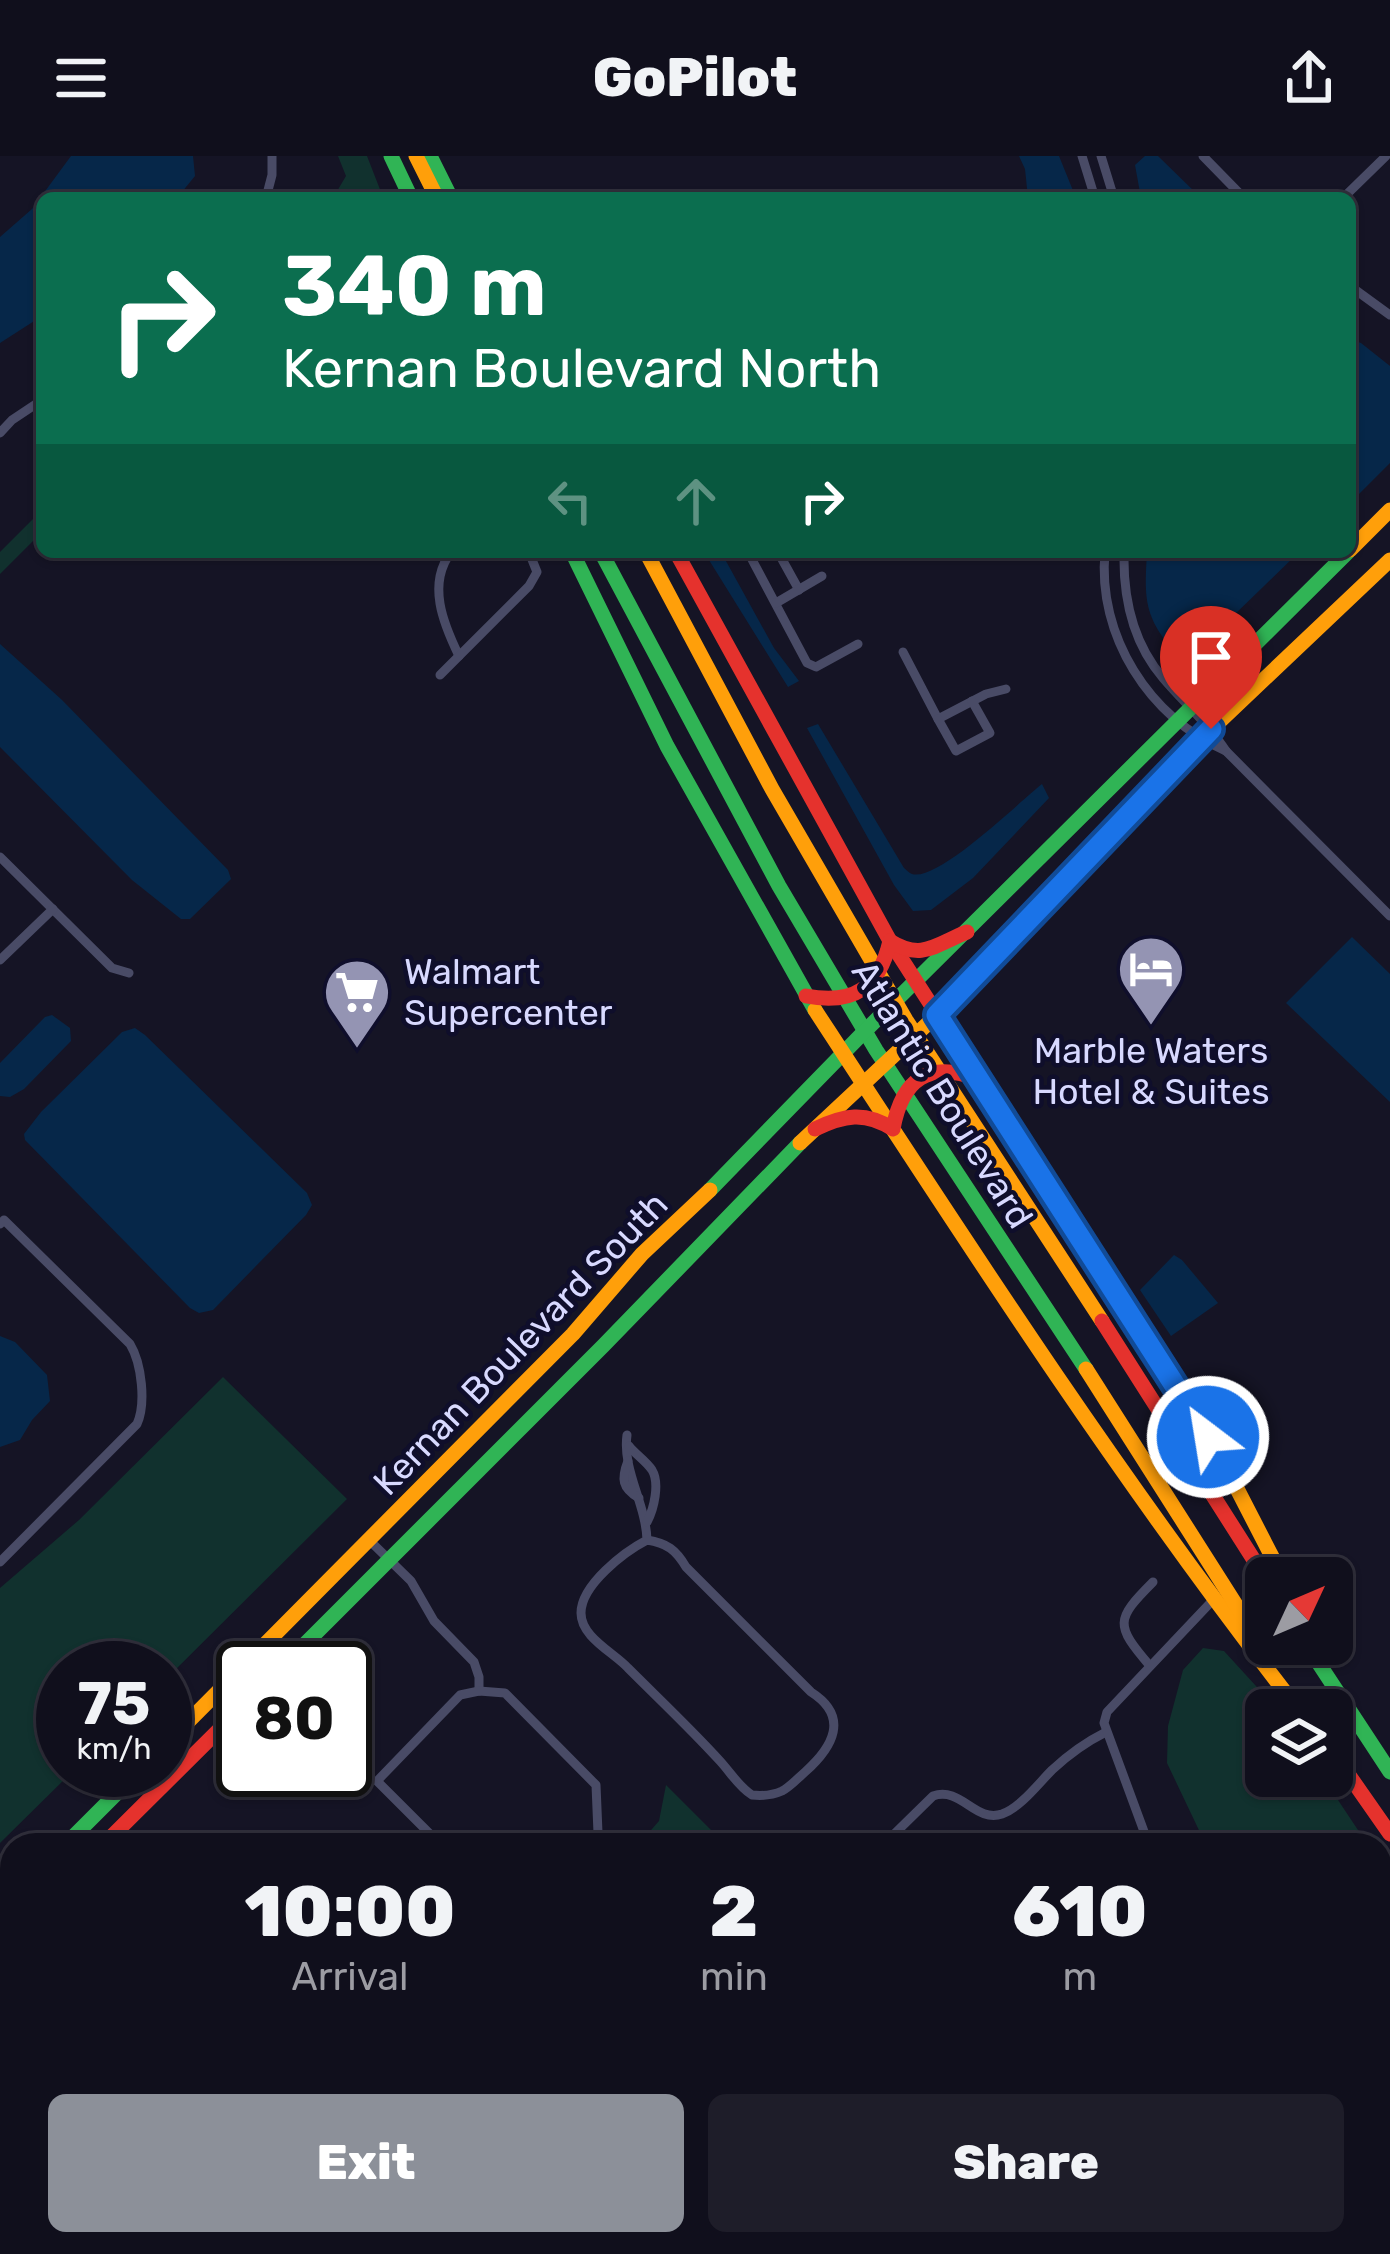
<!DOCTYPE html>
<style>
body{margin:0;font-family:Rubik,sans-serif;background:#1e1d29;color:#f1f3f6;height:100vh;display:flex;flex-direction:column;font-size:45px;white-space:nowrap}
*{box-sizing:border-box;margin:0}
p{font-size:39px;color:#9c9ca3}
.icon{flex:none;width:66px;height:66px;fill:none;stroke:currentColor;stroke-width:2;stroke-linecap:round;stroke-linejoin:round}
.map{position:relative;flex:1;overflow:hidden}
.side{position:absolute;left:0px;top:1677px;width:1392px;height:423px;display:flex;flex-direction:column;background:#100f1c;border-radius:36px 36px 0 0;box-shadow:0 3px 9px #0004,0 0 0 3px #302f3b}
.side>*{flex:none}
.top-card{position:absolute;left:36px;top:36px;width:1320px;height:366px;border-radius:18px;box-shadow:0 3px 9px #0004,0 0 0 3px #302f3b;background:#0b6e4f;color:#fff;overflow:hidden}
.needle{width:78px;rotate:46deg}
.controls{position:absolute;left:1245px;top:1401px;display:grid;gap:24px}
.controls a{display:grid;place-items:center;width:108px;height:108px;border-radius:18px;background:#100f1c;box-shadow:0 3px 9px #0004,0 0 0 3px #302f3b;font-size:60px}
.speed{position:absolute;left:36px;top:1485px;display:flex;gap:24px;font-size:60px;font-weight:700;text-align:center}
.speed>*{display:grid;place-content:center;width:156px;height:156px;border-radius:50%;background:#100f1c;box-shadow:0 3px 9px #0004,0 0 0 3px #302f3b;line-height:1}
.speed small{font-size:30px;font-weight:400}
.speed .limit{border:6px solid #111;border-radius:18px;background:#fff;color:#111}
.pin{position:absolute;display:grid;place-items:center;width:102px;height:102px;color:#fff;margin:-123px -51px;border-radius:50% 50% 50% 0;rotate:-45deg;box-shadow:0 0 12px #0007}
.pin .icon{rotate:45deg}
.me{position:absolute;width:132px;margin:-66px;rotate:329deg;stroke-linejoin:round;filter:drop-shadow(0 0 9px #0008)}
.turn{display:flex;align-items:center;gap:42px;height:252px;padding:0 48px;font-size:54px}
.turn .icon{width:156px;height:156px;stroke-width:2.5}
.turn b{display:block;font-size:84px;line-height:102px}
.lanes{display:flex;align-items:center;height:114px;padding:0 48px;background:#0003;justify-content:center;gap:60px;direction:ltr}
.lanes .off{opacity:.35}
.eta{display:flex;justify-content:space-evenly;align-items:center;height:204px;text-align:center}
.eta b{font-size:72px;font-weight:800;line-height:84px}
.action{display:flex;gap:24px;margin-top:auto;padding:24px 48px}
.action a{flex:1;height:138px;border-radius:18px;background:#8c9099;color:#fff;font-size:48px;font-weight:800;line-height:138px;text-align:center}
.action a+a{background:#1e1d29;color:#f1f3f6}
header{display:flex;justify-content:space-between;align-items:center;height:156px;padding:0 48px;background:#100f1c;font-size:54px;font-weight:800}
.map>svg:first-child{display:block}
.green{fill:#11312e}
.water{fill:#062749}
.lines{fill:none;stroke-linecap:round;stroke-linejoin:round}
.street{stroke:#494b66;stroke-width:9}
.fast{stroke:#30b455;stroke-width:15}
.slow{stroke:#ff9f0a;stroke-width:15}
.jam{stroke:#e5322d;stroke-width:15}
.route-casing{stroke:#114b97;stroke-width:30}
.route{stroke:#1a73e8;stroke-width:21}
.labels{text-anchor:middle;stroke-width:9;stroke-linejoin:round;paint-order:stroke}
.poi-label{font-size:36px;fill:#d8d9ff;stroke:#0f0e2b;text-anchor:start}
.street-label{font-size:36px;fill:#d8d9ff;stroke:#0f0e2b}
</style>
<header><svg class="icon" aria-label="menu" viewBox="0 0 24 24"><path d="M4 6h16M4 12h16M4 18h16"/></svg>GoPilot<svg class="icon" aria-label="share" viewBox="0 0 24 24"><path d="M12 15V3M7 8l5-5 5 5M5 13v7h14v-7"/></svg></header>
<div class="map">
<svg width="1390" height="2098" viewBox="0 0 1390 2098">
<rect width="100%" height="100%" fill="#151425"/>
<g class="green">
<path d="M 338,0 L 367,0 L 381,36 L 375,42 L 333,42 L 346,20 Z"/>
<path d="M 42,354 L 42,376 L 0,418 L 0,396 Z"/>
<path d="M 223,1221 L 347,1343 L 165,1524 L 165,1512 L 63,1512 L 63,1614 L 74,1614 L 0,1687 L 0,1432 L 79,1364 Z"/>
<path d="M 1203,1492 L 1224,1495 L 1278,1554 L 1266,1554 L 1266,1620 L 1322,1620 L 1368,1689 L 1206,1689 L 1167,1607 L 1168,1570 L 1183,1514 Z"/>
<path d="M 666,1629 L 714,1677 L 702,1689 L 638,1689 L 659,1665 Z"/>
<path d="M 1380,1707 L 1390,1721 L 1390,1978 L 1380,1995 Z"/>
<path d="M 1052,2088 L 1253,2088 L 1250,2098 L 1058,2098 Z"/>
</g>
<g class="water">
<path d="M 71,0 L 193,0 L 195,20 L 177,42 L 42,42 L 42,160 L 0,187 L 0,81 L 32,53 Z"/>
<path d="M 1019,0 L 1059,0 L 1076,42 L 1028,42 L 1025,13 Z"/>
<path d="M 1145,0 L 1158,0 L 1201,42 L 1141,42 L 1135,9 Z"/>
<path d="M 1350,183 L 1361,187 L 1390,210 L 1390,307 L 1350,347 Z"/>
<path d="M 704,396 L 721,396 L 774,492 L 799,525 L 788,531 Z"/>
<path d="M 1147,396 L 1299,396 L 1196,496 L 1178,500 C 1144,462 1144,445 1147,396 Z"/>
<path d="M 0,488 L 62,544 L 228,714 L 231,723 L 190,763 L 181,763 L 132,724 L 0,591 Z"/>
<path d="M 818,568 L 904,712 C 907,714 909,717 912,718 C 938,726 1019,646 1042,628 L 1049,642 L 973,722 L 931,754 L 913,755 L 894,729 L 807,572 Z"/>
<path d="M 1352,781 L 1390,818 L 1390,946 L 1286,847 Z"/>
<path d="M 52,859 L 70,872 L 71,885 L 24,933 L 10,941 L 0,940 L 0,907 L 45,861 Z"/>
<path d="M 135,872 L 145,879 L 307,1037 L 312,1049 L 306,1059 L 213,1154 L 199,1157 L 190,1152 L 25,984 L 24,978 L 41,956 L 122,876 Z"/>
<path d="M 1174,1099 L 1182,1104 L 1218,1147 L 1171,1180 L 1140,1134 Z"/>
<path d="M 0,1180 L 15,1186 L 47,1219 L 50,1245 L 32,1264 L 20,1284 L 0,1291 Z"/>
</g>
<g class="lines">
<g class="street">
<path d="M 1082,0 L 1095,42"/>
<path d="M 1101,0 L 1114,42"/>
<path d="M 1203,0 L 1244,42"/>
<path d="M 266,42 L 272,19 L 272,0"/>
<path d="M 1343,42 L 1386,0"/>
<path d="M 1350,130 L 1390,159"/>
<path d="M 0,277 L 12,264 L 42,244"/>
<path d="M 451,396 C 427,428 443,467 459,500"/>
<path d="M 748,396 L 807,507 L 816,511 L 858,488"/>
<path d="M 778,396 L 799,434"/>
<path d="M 1105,396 C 1097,479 1149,562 1226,595"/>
<path d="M 1124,396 C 1123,442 1132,486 1163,522 C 1184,547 1208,567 1226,595 L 1390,760"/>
<path d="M 776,447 L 822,420"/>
<path d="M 903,496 L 938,563 L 986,538 L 1006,533"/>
<path d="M 440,519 L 529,430 L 537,416 L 529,396"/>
<path d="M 938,563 L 956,595 L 990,577 L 972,545"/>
<path d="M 0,701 L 112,812 L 129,817"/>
<path d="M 0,804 L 53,753"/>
<path d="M 0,1068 L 4,1064 L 130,1188 C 142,1208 146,1248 137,1268 L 0,1406"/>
<path d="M 627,1279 C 622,1314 646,1348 647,1384 C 667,1387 676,1394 686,1411 L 811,1536 C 850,1561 833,1591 805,1616 C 798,1622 790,1631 782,1635 C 773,1639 761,1640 752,1639 C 739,1631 731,1617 720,1605 C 691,1573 659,1543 628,1512 C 613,1496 581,1481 581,1457 C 581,1429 624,1396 647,1384"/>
<path d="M 629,1290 C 635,1298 646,1305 652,1314 C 660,1327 654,1353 647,1366"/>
<path d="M 628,1305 C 621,1323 622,1332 639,1342"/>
<path d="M 369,1384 L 411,1425 L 434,1465 L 474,1506 L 479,1521 L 479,1535"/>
<path d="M 1150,1510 C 1115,1469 1115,1464 1153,1426"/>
<path d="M 441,1689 L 377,1625 L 460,1539 L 479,1535 L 505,1537 L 596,1629 L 598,1677 L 585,1689"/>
<path d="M 883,1689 L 933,1640 C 961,1630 975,1667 1002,1658 C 1021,1651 1038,1628 1052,1614 C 1068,1599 1086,1586 1106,1576"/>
<path d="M 1149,1689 L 1104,1567 L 1107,1556 L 1213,1444"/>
<path d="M 0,2021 L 12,2010"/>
<path d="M 0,2058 L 12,2071"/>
<path d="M 1380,2062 L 1390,2029"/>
<path d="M 28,2088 L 38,2098"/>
<path d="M 203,2088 L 213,2098"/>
<path d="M 328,2088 L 342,2098"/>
<path d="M 782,2088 L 801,2098"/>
<path d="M 979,2088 L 982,2098"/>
<path d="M 224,2098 L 234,2088"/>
<path d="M 663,2098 L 665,2088"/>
<path d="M 1376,2098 L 1376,2088"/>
</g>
<g class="fast">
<path d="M 391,0 L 411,42"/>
<path d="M 430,0 L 451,42"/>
<path d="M 572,396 L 667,590 L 815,854"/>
<path d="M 601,396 L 779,730 L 876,894 L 1086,1213"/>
<path d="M 710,1034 L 860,880 L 1348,396"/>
<path d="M 1306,1488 L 1390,1616"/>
<path d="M 281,1512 L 603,1190 L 800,987"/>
<path d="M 65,1689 L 140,1614"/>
</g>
<g class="slow">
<path d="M 416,0 L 437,42"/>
<path d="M 1350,394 L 1390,354"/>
<path d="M 646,396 L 772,633 L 906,864 L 1102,1165"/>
<path d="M 815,854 C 970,1092 1124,1330 1299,1554"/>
<path d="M 800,987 L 937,859 L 1200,584 L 1390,404"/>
<path d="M 1122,1146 L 1232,1323 L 1283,1422"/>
<path d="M 1086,1213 L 1264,1493"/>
<path d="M 165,1589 L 573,1178 L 642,1098 L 710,1034"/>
<path d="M 0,1755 L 12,1743"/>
</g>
<g class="jam">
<path d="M 676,396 L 890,785 L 1122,1146"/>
<path d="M 806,840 C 854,849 879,832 890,785 C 922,805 935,789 967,776"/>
<path d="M 815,973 C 844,959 865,955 893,973 C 902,923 929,904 978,923"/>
<path d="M 1102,1165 L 1266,1423"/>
<path d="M 1332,1595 L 1390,1678"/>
<path d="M 103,1689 L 243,1550"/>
<path d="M 0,1792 L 12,1780"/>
</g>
</g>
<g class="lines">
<g class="route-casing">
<path id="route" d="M 1208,1281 L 937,859 L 1211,573"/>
</g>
<use href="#route" class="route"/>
</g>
<defs>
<g id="hotel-pin" transform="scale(3.45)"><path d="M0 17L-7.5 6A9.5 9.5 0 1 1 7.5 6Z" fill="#9494b3" stroke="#0f0e2b"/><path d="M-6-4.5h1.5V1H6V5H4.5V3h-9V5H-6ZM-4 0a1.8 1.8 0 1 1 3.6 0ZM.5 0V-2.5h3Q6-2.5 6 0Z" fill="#fff"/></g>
<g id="supermarket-pin" transform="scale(3.45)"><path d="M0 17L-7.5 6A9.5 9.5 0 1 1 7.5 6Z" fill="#9494b3" stroke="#0f0e2b"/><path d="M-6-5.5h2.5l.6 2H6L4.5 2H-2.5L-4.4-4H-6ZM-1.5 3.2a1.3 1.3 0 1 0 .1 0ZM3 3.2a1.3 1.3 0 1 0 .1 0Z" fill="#fff"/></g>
</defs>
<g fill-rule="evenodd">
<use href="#hotel-pin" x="1151" y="813"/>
<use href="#supermarket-pin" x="357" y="836"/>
</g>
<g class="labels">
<g class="poi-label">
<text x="404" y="828">Walmart<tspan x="404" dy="41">Supercenter</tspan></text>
<text x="1151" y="907" text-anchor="middle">Marble Waters<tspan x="1151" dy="41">Hotel &amp; Suites</tspan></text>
</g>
<g class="street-label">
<text transform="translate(943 938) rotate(58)" y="13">Atlantic Boulevard</text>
<text transform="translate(520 1187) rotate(-46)" y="13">Kernan Boulevard South</text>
</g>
</g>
</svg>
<div class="controls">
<a><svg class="needle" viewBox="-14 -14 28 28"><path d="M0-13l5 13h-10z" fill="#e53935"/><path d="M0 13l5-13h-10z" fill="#9c9ca3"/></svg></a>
<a><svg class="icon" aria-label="layers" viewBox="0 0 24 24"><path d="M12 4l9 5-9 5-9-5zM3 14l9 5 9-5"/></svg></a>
</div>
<div class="speed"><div>75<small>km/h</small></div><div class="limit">80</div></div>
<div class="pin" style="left:1211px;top:573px;background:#d93025"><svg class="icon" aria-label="arrive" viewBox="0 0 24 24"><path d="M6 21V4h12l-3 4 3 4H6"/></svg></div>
<svg class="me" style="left:1208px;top:1281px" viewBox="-20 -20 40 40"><circle r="17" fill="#1a73e8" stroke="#fff" stroke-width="3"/><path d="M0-11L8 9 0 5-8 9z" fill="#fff"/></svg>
<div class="top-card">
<div class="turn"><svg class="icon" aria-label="right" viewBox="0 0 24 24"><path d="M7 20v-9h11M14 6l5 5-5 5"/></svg><div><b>340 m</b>Kernan Boulevard North</div></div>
<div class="lanes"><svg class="icon off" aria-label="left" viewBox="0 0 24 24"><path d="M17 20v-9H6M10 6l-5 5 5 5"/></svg><svg class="icon off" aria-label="ahead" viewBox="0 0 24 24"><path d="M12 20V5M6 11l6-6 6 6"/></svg><svg class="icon" aria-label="right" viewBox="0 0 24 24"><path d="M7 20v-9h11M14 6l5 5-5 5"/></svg></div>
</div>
<section class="side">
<div class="eta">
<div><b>10:00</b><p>Arrival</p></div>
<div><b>2</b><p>min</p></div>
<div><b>610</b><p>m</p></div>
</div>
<div class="action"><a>Exit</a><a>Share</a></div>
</section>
</div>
